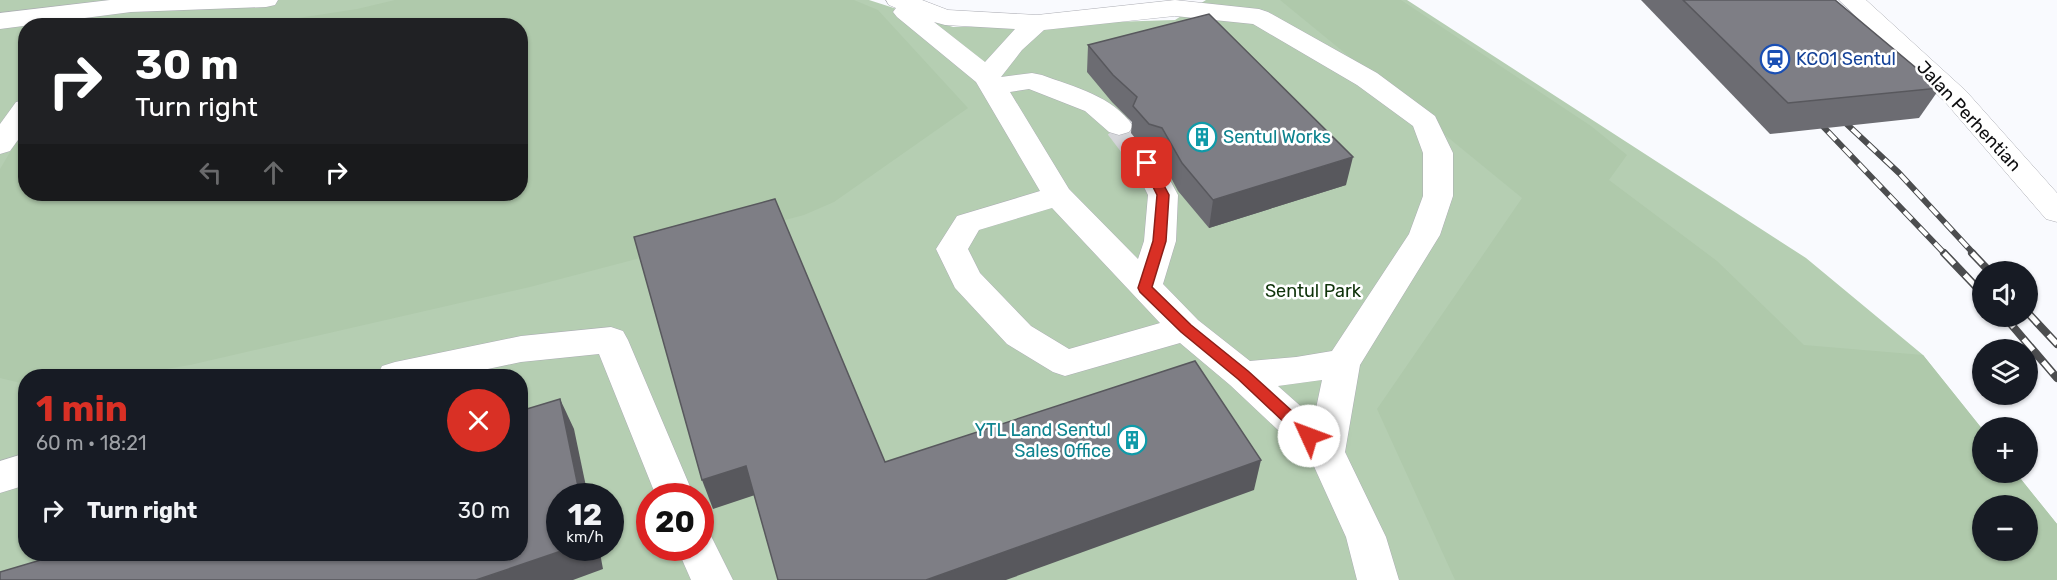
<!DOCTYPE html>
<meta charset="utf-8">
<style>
body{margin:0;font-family:Rubik,sans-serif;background:#242831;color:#f1f3f6;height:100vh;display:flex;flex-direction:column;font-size:22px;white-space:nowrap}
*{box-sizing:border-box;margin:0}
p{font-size:20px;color:#9ea1a6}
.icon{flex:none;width:33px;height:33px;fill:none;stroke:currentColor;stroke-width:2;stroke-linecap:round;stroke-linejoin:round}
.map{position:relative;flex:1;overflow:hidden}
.sheet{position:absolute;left:18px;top:369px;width:510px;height:192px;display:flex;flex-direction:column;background:#171b24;border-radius:24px;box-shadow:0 2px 4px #0004}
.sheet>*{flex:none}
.guide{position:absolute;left:18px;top:18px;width:510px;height:183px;border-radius:24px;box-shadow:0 2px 4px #0004;background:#202124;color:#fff;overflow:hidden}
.tools{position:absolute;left:1972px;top:261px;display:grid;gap:12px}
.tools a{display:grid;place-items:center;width:66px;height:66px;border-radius:50%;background:#171b24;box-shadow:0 2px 4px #0004;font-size:30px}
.speed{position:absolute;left:546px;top:483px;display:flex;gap:12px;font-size:30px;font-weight:700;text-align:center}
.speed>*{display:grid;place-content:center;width:78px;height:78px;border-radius:50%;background:#171b24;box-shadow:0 2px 4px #0004;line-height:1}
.speed small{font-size:15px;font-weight:400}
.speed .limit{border:9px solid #d22;background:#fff;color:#111}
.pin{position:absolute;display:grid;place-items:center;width:51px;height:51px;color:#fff;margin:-26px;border-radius:12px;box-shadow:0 3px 9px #0006}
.me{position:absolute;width:66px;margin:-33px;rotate:313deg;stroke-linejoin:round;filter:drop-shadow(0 0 4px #0008)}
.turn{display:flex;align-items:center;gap:21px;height:126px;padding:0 18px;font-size:27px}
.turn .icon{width:78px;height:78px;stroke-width:2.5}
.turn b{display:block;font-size:42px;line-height:51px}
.lanes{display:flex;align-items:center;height:57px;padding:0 18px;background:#0003;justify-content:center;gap:30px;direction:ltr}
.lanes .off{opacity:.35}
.round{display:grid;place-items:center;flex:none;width:63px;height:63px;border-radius:32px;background:#242831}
.head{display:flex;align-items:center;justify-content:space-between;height:102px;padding:0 18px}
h1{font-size:36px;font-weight:700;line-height:45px;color:#d93025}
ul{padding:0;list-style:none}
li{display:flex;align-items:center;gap:18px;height:78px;padding:0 18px}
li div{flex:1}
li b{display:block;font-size:22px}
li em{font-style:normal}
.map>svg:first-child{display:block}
.green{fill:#b5ceb2;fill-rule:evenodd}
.forest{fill:#afc9ab;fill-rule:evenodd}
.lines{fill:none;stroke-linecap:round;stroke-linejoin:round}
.minor-tunnel{stroke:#d5d6da;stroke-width:28;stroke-dasharray:28 14;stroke-linecap:butt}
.minor-casing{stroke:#acadb4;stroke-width:1}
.minor{fill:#fff;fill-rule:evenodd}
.rail-far1-casing{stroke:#4c4d4f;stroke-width:6}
.rail-casing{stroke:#4c4d4f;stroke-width:8}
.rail-far1{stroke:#fff;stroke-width:4;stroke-dasharray:11;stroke-linecap:butt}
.rail{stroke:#fff;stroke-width:5;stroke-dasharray:15;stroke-linecap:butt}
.wall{fill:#6c6c72}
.shaded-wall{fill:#58585d}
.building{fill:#7e7e85;stroke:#58585d;stroke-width:1.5}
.route{fill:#d93025;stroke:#8d1f18;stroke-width:1.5}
.labels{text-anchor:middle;stroke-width:5;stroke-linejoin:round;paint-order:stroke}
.transit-label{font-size:18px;fill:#164399;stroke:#fff;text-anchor:start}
.street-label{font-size:18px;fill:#0c0c0e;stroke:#fff}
.culture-label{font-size:18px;fill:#0d838f;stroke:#fff;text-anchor:start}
.park-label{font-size:18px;fill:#0f330a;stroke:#fff}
</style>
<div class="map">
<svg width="2057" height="580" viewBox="0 0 2057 580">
<rect width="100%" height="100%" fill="#f9fafe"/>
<path class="green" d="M 0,0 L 869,0 L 953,27 L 1175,20 L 1206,0 L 1407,0 L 1806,258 L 1923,355 L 1983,430 L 1983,472 L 2016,473 L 2057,524 L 2057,580 L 0,580 ZM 26,26 L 520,26 L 520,194 L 26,194 ZM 26,376 L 520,376 L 520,554 L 26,554 ZM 560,496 L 610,496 L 610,548 L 560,548 ZM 650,496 L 700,496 L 700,548 L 650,548 ZM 1983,506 L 2028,506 L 2028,550 L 1983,550 Z"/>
<g class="forest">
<path d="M 395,0 L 854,0 L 878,10 L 968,108 L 834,202 L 804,215 L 530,287 L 190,365 L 123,376 L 26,376 L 25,384 L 0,378 L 0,169 L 25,127 L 26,194 L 520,194 L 520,26 L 253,25 L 357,9 Z"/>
<path d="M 1280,0 L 1401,0 L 1591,126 L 1627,155 L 1609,180 L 1717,261 L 1804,345 L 1923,355 L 1983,430 L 1983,472 L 2016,473 L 2057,524 L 2057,580 L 1455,580 L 1377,409 L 1522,198 ZM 1983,506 L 2028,506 L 2028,550 L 1983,550 Z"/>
</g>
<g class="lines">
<path class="minor-tunnel" d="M 1119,126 L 1147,163"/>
<g class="minor-casing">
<g id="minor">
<path d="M 110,0 L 278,0 L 275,5 L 266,7 L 131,12 L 0,29 L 0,13 Z"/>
<path d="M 886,0 L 922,0 L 948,10 L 1037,15 L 1175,0 L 1259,9 L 1268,12 L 1377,73 L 1435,116 L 1453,153 L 1453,196 L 1440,235 L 1360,365 L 1345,452 L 1386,537 L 1399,580 L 1357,580 L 1346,537 L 1312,462 L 1230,385 L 1180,343 L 1065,376 L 1053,372 L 1007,344 L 955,288 L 936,249 L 957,216 L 1040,191 L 976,82 L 897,17 L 893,12 L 896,8 L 889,5 ZM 1175,16 L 1253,24 L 1357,85 L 1413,126 L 1423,153 L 1423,196 L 1409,234 L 1332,351 L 1296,357 L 1250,361 L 1198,320 L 1163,284 L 1176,241 L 1178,195 L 1157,156 L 1147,154 L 1137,156 L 1132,163 L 1148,195 L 1144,241 L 1138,259 L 1069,189 L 1010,92 L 1029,89 L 1085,111 L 1109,132 L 1119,135 L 1129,132 L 1133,126 C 1113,96 1074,87 1042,75 L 1032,73 L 1001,77 L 1022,50 L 1044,30 ZM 934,22 L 945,25 L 1015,29 L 985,62 ZM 1052,208 L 1160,323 L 1069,349 L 1031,326 L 980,273 L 968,249 L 979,230 ZM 1322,380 L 1314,418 L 1278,386 Z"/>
<path d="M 1839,0 L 1866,0 L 1966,91 L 2057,193 L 2057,222 L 2046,219 L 1946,103 Z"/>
<path d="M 26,100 L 26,129 L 10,151 L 0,154 L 0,124 L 16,102 Z"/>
<path d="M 611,327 L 623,331 L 628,340 L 694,496 L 656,496 L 599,354 L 521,362 L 455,376 L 377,376 L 382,366 L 395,362 L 521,336 Z"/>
<path d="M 26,453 L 26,485 L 0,493 L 0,461 Z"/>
<path d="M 700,532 L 711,536 L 733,580 L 691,580 L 677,548 L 700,548 Z"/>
</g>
</g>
<use href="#minor" class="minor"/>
<g class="rail-far1-casing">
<g id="rail-far1">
<path d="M 1836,114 L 1899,173 L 1974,254"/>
<path d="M 1813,116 L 1945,254"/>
</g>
</g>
<g class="rail-casing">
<g id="rail">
<path d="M 1944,253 L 1983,294"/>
<path d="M 1972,253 L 1990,272"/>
<path d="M 2028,313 L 2057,344"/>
<path d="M 2004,316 L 2057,378"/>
</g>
</g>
<use href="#rail-far1" class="rail-far1"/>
<use href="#rail" class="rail"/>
</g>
<g class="wall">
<path d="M 1641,0 L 1835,0 L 1940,88 L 1919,118 L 1770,134 Z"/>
<path d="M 1088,45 L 1346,185 L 1209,228 L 1178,191 L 1159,155 L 1146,152 L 1131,133 L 1132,122 L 1112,102 L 1087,72 Z"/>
</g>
<g class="shaded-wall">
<path d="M 1353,157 L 1346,185 L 1209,228 L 1213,200 Z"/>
<path d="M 560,399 L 574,429 L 588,496 L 580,496 Z"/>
<path d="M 1261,460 L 1254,490 L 1006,580 L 926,580 Z"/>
<path d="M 746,466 L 755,495 L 713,509 L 702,480 Z"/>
<path d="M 570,548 L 599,548 L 603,569 L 573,580 L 476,580 Z"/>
</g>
<g class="building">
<path d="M 1683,0 L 1835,0 L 1940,88 L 1788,103 Z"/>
<path d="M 1209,14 L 1353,157 L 1213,200 L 1182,163 L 1162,128 L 1149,124 L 1133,106 L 1137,97 L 1113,75 L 1088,45 Z"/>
<path d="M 775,199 L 885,462 L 1195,361 L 1261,460 L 926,580 L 778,580 L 746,466 L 702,480 L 634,237 Z"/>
<path d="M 560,399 L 580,496 L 560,496 L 560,548 L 570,548 L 476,580 L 0,580 L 0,572 L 61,554 L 520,554 L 520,411 Z"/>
</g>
<path class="route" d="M 1147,159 L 1151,161 L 1169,195 L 1166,241 L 1152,287 L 1191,325 L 1248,371 L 1315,432 L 1317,436 L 1315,441 L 1309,443 L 1304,441 L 1238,379 L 1181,332 L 1140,292 L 1138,288 L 1153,241 L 1157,195 L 1141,163 Z"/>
<defs>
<g id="station-ring" transform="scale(1.5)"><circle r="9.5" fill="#fff" stroke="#1a4fb4" stroke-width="1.5"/><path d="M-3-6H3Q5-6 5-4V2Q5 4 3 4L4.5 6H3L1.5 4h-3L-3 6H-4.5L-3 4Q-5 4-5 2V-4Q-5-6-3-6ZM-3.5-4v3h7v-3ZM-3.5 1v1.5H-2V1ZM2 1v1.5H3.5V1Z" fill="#1a4fb4"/></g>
<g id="building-ring" transform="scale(1.5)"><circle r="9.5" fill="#fff" stroke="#0f9aa8" stroke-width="1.5"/><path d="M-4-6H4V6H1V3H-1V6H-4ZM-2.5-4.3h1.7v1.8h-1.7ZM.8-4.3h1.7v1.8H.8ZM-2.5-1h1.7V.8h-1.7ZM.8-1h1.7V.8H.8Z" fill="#0f9aa8"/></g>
</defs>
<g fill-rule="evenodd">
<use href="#station-ring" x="1775" y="59"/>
<use href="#building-ring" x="1202" y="137"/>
<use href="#building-ring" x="1132" y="440"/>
</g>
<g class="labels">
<g class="transit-label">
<text x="1796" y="65">KC01 Sentul</text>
</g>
<g class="street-label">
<text transform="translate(1969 116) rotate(47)" y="6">Jalan Perhentian</text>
</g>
<g class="culture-label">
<text x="1223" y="143">Sentul Works</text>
<text x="1111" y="436" text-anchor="end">YTL Land Sentul<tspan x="1111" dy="21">Sales Office</tspan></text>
</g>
<g class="park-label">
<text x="1313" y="297">Sentul Park</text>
</g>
</g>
</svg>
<div class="tools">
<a><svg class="icon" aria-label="sound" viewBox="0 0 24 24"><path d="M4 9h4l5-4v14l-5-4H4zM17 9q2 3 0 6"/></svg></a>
<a><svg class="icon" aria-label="layers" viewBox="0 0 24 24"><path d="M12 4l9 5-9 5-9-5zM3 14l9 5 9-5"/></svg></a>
<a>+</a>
<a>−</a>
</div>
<div class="speed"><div>12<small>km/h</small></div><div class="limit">20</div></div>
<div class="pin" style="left:1147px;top:163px;background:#d93025"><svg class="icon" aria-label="arrive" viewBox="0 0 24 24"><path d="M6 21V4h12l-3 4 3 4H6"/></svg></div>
<svg class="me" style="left:1309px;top:436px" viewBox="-20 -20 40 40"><circle r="19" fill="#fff"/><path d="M0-13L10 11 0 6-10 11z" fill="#d93025"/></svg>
<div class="guide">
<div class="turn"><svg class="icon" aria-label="right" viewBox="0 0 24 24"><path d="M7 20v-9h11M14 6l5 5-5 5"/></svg><div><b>30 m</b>Turn right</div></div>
<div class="lanes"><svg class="icon off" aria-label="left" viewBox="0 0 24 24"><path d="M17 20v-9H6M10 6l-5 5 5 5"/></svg><svg class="icon off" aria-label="ahead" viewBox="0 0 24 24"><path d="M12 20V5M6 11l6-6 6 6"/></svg><svg class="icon" aria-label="right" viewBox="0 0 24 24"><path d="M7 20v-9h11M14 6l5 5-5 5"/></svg></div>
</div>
<section class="sheet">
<div class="head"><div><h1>1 min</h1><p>60 m · 18:21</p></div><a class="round" style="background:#d93025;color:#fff"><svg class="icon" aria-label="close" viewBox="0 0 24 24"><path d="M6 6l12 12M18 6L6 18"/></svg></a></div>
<ul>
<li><svg class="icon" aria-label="right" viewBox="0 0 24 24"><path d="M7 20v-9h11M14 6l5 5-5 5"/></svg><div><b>Turn right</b></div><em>30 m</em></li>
</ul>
</section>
</div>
